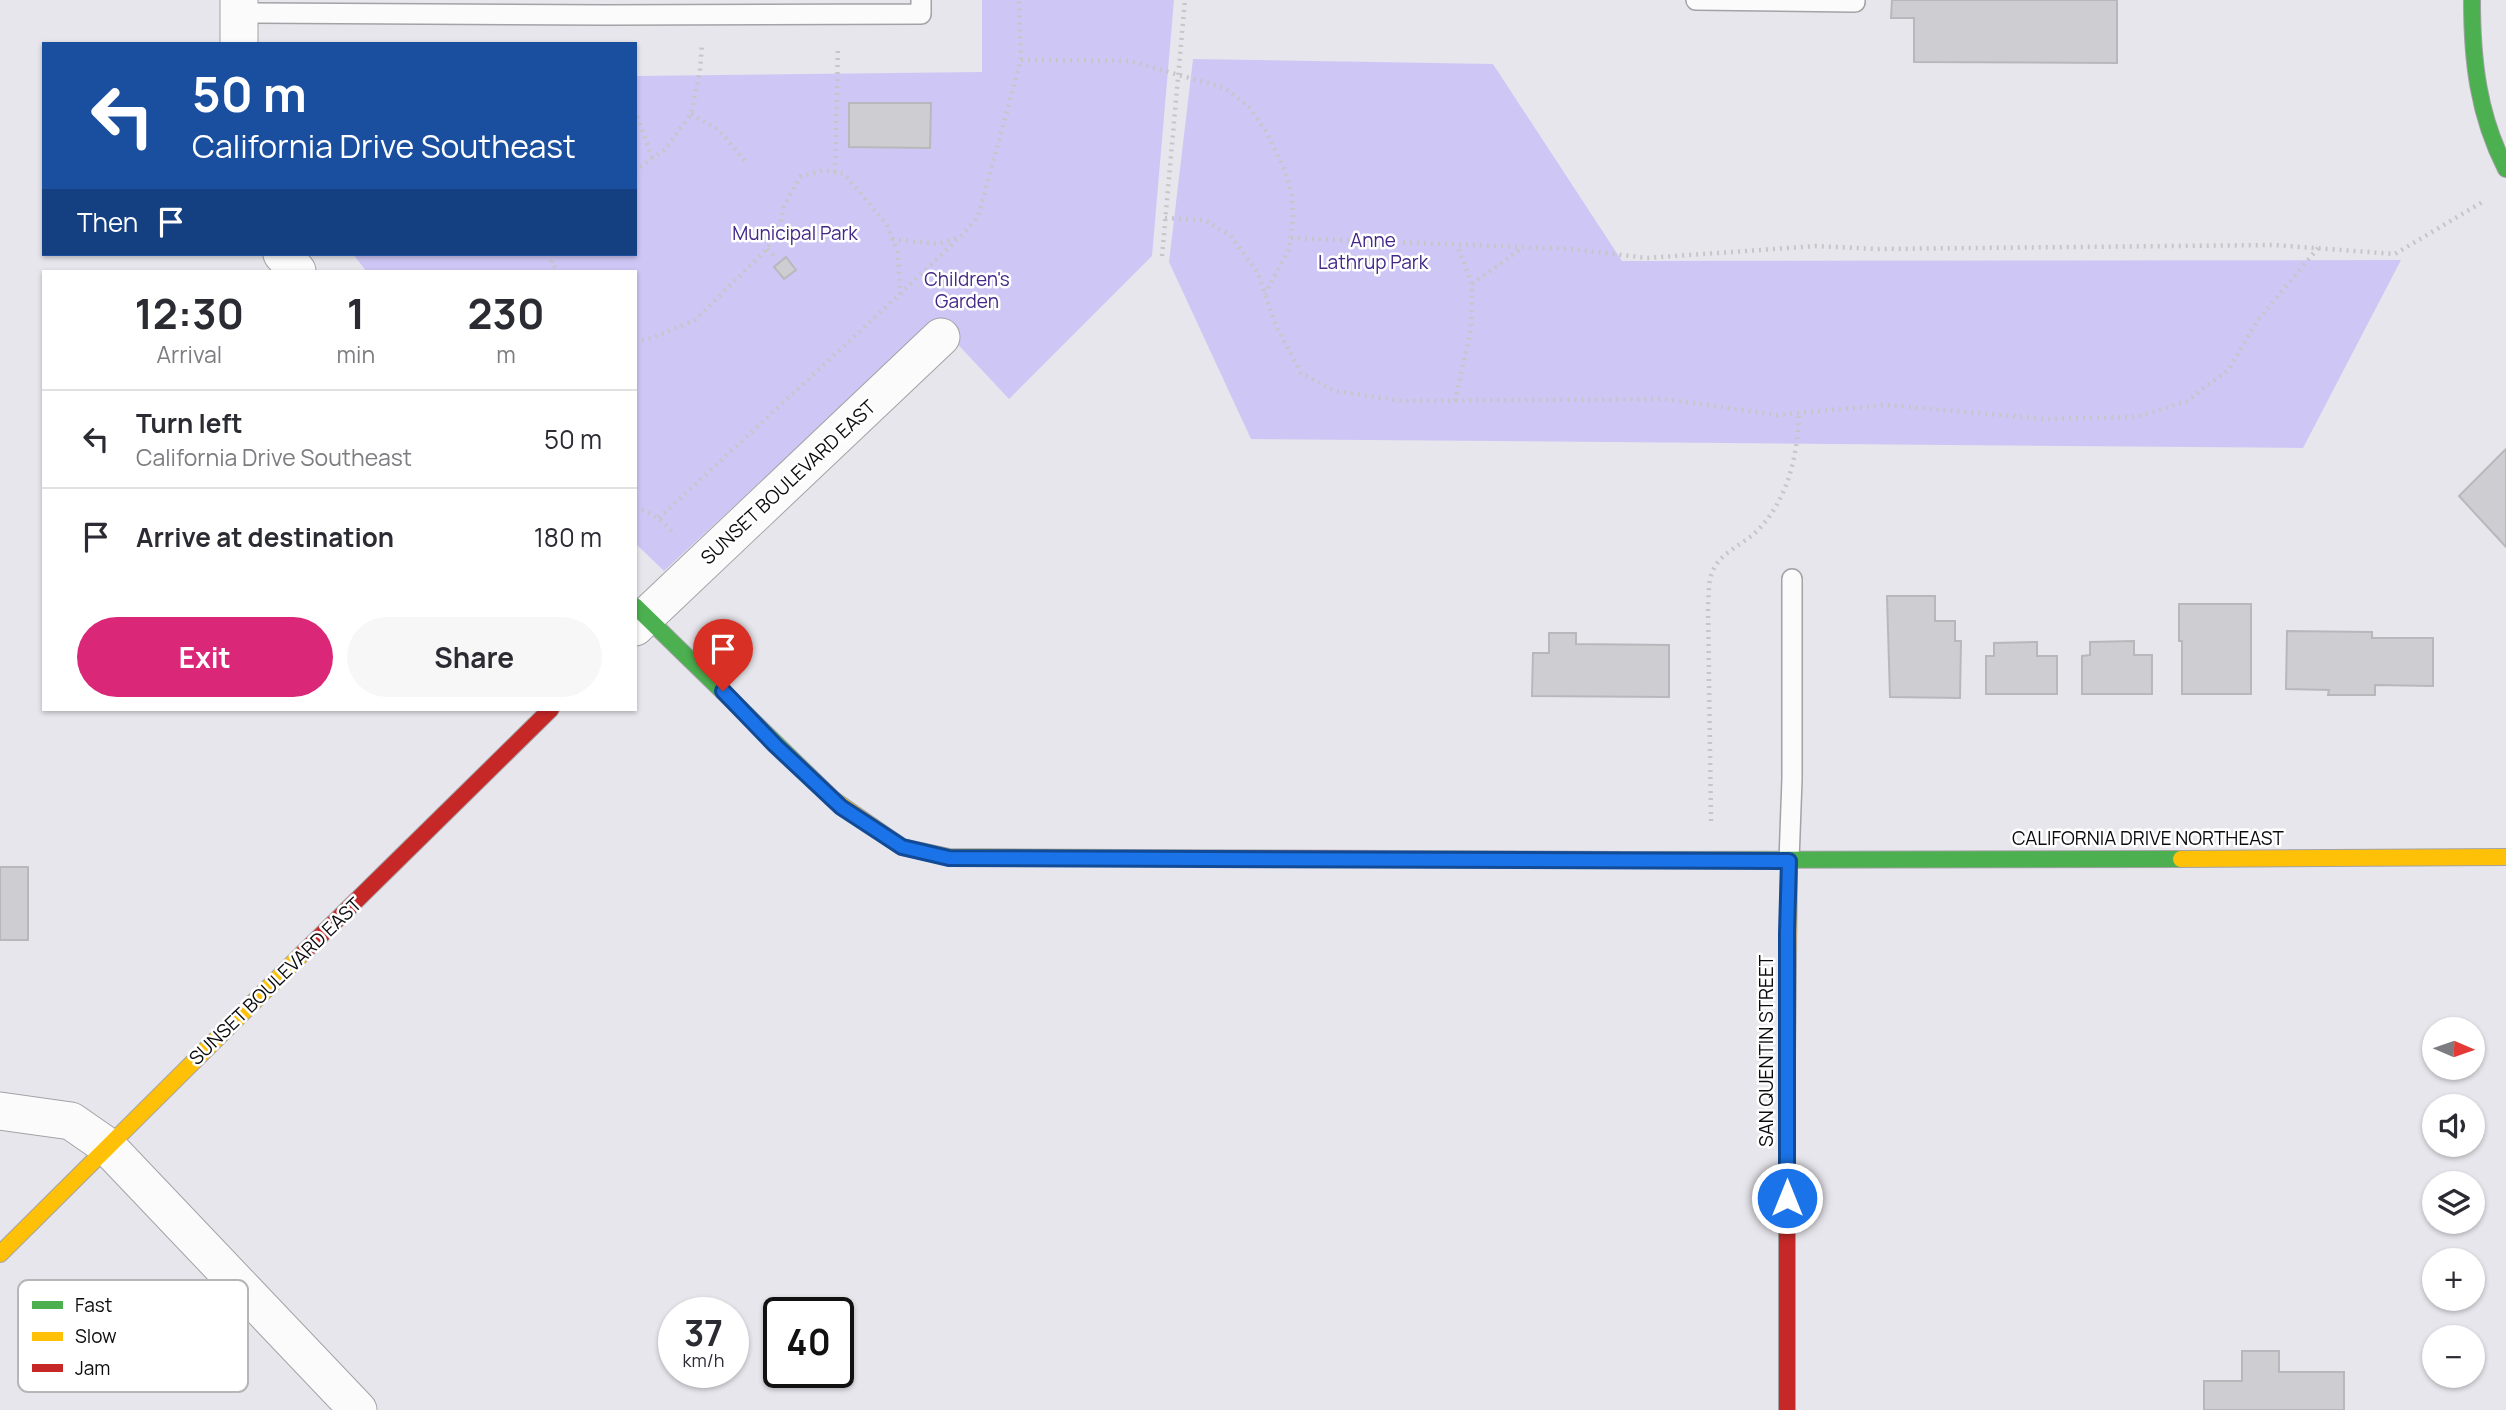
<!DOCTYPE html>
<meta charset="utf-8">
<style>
body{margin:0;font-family:Manrope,sans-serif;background:#f7f7f7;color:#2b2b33;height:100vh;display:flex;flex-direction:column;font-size:26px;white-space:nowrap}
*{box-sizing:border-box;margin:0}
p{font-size:23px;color:#7c7c81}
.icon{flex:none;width:38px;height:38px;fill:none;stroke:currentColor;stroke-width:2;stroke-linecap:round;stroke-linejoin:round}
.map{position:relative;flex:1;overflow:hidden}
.side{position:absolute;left:42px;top:270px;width:595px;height:441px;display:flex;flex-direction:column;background:#fff;border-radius:0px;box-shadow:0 2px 5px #0004}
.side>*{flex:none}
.top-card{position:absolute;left:42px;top:42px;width:595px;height:214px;border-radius:0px;box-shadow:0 2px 5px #0004;background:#1a4fa0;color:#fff;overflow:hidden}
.needle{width:46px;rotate:92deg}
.buttons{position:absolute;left:2422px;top:1017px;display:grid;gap:14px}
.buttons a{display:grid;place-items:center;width:63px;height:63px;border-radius:50%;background:#fff;box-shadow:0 2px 5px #0004;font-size:35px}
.speed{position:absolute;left:658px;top:1297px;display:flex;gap:14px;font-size:35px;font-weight:700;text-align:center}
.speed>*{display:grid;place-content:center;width:91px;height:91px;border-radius:50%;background:#fff;box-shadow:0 2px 5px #0004;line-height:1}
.speed small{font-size:18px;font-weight:400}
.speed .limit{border:4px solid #111;border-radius:10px;background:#fff;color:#111}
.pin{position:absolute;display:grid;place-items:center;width:60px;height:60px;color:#fff;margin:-72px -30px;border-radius:50% 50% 50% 0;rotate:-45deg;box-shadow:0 0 7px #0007}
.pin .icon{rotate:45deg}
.me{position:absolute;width:77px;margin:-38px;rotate:0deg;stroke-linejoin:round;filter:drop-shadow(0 0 5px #0008)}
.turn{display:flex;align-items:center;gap:24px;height:147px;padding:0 35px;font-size:32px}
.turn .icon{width:91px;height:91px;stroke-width:2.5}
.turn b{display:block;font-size:49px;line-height:60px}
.then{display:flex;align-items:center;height:66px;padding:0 35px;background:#0003;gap:14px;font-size:26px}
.eta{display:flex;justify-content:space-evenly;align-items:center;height:119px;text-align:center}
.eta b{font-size:42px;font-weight:700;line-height:49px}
.action{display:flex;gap:14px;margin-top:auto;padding:14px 35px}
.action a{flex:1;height:80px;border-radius:42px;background:#db2777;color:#fff;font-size:28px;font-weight:700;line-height:80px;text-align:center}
.action a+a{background:#f7f7f7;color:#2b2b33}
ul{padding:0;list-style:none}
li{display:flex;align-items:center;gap:21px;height:98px;padding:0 35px;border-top:2px solid #e1e1e2}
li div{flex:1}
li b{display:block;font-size:26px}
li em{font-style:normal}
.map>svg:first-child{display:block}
.green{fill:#cec7f6}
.building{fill:#cecdd2;stroke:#b8b8bc;stroke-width:2}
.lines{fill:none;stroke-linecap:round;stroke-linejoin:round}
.lane-casing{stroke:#a3a2a6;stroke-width:22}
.street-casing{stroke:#a3a2a6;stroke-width:39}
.fast-casing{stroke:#a3a2a6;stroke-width:18}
.slow-casing{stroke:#a3a2a6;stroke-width:18}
.jam-casing{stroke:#a3a2a6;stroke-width:18}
.path{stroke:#c6c6c8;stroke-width:4.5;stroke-dasharray:2 5;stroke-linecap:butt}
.lane{stroke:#fbfbfc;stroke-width:19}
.street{stroke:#fbfbfc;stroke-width:37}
.fast{stroke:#4caf50;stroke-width:16}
.slow{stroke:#ffc107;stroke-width:16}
.jam{stroke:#c62828;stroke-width:16}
.route-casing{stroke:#114b97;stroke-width:18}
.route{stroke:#1a73e8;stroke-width:12}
.labels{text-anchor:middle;stroke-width:5;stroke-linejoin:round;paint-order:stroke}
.park-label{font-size:19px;fill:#432888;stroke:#fff}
.street-label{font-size:19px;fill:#0c0b0e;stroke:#fff}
.key{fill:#fff;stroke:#b6b6b7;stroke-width:2}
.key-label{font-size:19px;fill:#0c0b0e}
</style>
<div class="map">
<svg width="2506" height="1410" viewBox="0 0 2506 1410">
<rect width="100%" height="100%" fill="#e7e6ec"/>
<g class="green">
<path d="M 982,0 L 1174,0 L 1152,256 L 1009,399 L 935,320 L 664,571 L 635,543 L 635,271 L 366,271 L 353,254 L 635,254 L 635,76 L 982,72 Z"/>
<path d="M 1193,59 L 1493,64 L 1622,261 L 2401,260 L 2303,448 L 1251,439 L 1169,262 Z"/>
</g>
<g class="building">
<path d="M 1892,0 L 2117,0 L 2117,63 L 1914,62 L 1914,18 L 1891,18 Z"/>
<path d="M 849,103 L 931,103 L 930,148 L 849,147 Z"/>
<path d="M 786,257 L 796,270 L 784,279 L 774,267 Z"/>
<path d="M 2506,449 L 2506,547 L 2459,496 Z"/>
<path d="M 1887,596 L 1935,596 L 1935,621 L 1955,621 L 1955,641 L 1961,641 L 1960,698 L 1890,697 Z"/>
<path d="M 2179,604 L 2251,604 L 2251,694 L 2182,694 L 2182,641 L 2179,641 Z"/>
<path d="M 2287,631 L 2372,632 L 2372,638 L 2433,638 L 2433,686 L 2375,685 L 2375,695 L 2328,695 L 2329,690 L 2286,689 Z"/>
<path d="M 1549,633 L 1576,633 L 1576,644 L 1669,645 L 1669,697 L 1532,696 L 1533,653 L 1549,653 Z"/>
<path d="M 2134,641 L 2134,655 L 2152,655 L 2152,694 L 2082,694 L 2082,656 L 2090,655 L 2090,642 Z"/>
<path d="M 2037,642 L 2037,656 L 2057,656 L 2057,694 L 1986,694 L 1986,656 L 1994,656 L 1994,643 Z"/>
<rect x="0" y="867" width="28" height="73"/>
<path d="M 2242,1351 L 2279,1351 L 2279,1372 L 2344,1372 L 2344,1410 L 2204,1410 L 2204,1381 L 2242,1381 Z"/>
</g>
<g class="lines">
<g class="lane-casing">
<g id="lane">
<path d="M 1696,0 L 1855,2"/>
<path d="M 239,13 L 606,15 L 921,14 L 921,0"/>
<path d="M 1789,861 L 1792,779 L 1792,579"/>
</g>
</g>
<g class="street-casing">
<g id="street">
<path d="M 239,44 L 239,0"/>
<path d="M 282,254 L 297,271"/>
<path d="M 635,627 L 941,337"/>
<path d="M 0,1111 L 71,1121 L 107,1146 L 358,1410"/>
</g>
</g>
<g class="fast-casing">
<g id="fast">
<path d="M 2472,0 C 2472,60 2478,115 2506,169"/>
<path d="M 635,606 L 834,800"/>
<path d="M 1625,860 L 2181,859"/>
</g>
</g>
<g class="slow-casing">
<g id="slow">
<path d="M 834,800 L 902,847 L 949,857 L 1125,858"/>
<path d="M 2181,859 L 2506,857"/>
<path d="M 1787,1059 L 1789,861"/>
<path d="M 0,1254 L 303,953"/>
</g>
</g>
<g class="jam-casing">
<g id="jam">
<path d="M 1125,858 L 1625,860"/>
<path d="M 303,953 L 551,709"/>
<path d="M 1787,1059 L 1787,1410"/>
</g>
</g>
<g class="path">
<path d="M 1021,60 L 1130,61 L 1225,88 L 1249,107 L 1267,133 L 1286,173 L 1292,196 L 1293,216 L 1289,249 L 1265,294"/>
<path d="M 635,110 L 652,158"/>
<path d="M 691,114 L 720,131 L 745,161"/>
<path d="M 635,172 L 652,158 L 665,150 L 691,114 L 700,71 L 702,44"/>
<path d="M 835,172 L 838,47"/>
<path d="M 1165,218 L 1204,220 L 1230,235 L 1258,273 L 1276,326 L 1301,373 L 1335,391 L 1403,401 L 1665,399 L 1777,415 L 1886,405 L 2046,419 L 2136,417 L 2187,401 L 2229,369 L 2257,321 L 2318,248"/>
<path d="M 1291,238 L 1571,249 L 1647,258 L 1816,246 L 1876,249 L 2274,245 L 2395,254 L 2484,201"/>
<path d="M 892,239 L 937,244 L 957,238"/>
<path d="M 767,249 L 777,259"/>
<path d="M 555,254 L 551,263 L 558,271"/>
<path d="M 1162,256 L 1185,0"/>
<path d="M 1472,284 L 1522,248"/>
<path d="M 635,342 L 652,338 L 695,320 L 767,249 L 780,225 L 784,206 L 800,177 L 824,170 L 844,174 L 863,196 L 887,225 L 898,253 L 900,294"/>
<path d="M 1455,401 L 1471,329 L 1472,284 L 1457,245"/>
<path d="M 635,508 C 653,512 663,521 675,535"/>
<path d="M 659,518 L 900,294 L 961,236 L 978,217 L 1021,60 L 1019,0"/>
<path d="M 1711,821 L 1708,605 C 1709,595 1708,582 1712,573 C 1719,552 1744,545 1759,529 C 1788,498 1798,455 1799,413"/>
</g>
<use href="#lane" class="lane"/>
<use href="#street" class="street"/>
<use href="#fast" class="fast"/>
<use href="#slow" class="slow"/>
<use href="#jam" class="jam"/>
</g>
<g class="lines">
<g class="route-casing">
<path id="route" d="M 723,691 L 775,745 L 841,807 L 902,847 L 949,858 L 1789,861 L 1787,933 L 1787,1198"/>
</g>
<use href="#route" class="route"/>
</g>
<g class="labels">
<g class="park-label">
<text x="795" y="240">Municipal Park</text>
<text x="1373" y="247">Anne<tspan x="1373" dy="22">Lathrup Park</tspan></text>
<text x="967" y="286">Children's<tspan x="967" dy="22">Garden</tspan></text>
</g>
<g class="street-label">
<text transform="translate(788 482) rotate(-43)" y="7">SUNSET BOULEVARD EAST</text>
<text x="2148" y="845">CALIFORNIA DRIVE NORTHEAST</text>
<text transform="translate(275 981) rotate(-44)" y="7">SUNSET BOULEVARD EAST</text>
<text transform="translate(1766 1051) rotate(-90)" y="7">SAN QUENTIN STREET</text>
</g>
</g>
<rect x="18" y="1280" width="230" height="112" rx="10" class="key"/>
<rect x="32" y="1301" width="31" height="8" fill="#4caf50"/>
<rect x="32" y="1332" width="31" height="9" fill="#ffc107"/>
<rect x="32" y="1364" width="31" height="8" fill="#c62828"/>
<g class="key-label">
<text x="75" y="1312">Fast</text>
<text x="75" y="1343">Slow</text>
<text x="75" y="1375">Jam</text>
</g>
</svg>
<div class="buttons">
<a><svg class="needle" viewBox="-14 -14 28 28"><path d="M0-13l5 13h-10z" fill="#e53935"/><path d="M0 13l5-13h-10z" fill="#7c7c81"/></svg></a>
<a><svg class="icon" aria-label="sound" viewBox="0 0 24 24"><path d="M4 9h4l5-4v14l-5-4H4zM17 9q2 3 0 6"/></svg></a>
<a><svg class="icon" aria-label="layers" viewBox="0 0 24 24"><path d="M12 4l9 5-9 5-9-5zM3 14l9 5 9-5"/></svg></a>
<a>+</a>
<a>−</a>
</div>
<div class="speed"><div>37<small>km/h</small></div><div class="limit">40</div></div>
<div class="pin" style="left:723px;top:691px;background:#d93025"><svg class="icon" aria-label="arrive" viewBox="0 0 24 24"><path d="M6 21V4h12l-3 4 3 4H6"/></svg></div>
<svg class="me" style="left:1787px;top:1198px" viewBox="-20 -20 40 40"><circle r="17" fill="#1a73e8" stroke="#fff" stroke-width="3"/><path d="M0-11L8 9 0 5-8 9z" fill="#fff"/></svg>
<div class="top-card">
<div class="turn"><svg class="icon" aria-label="left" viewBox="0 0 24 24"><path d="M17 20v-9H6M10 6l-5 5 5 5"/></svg><div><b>50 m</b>California Drive Southeast</div></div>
<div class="then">Then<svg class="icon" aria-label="arrive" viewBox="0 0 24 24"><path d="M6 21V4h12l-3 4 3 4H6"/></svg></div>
</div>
<section class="side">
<div class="eta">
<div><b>12:30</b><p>Arrival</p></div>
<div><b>1</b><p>min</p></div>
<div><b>230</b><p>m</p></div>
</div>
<ul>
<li><svg class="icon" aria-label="left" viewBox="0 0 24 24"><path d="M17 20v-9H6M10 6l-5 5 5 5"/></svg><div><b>Turn left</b><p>California Drive Southeast</p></div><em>50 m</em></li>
<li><svg class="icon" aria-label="arrive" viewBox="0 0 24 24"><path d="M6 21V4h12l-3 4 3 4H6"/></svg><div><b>Arrive at destination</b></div><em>180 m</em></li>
</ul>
<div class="action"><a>Exit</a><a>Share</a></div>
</section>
</div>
